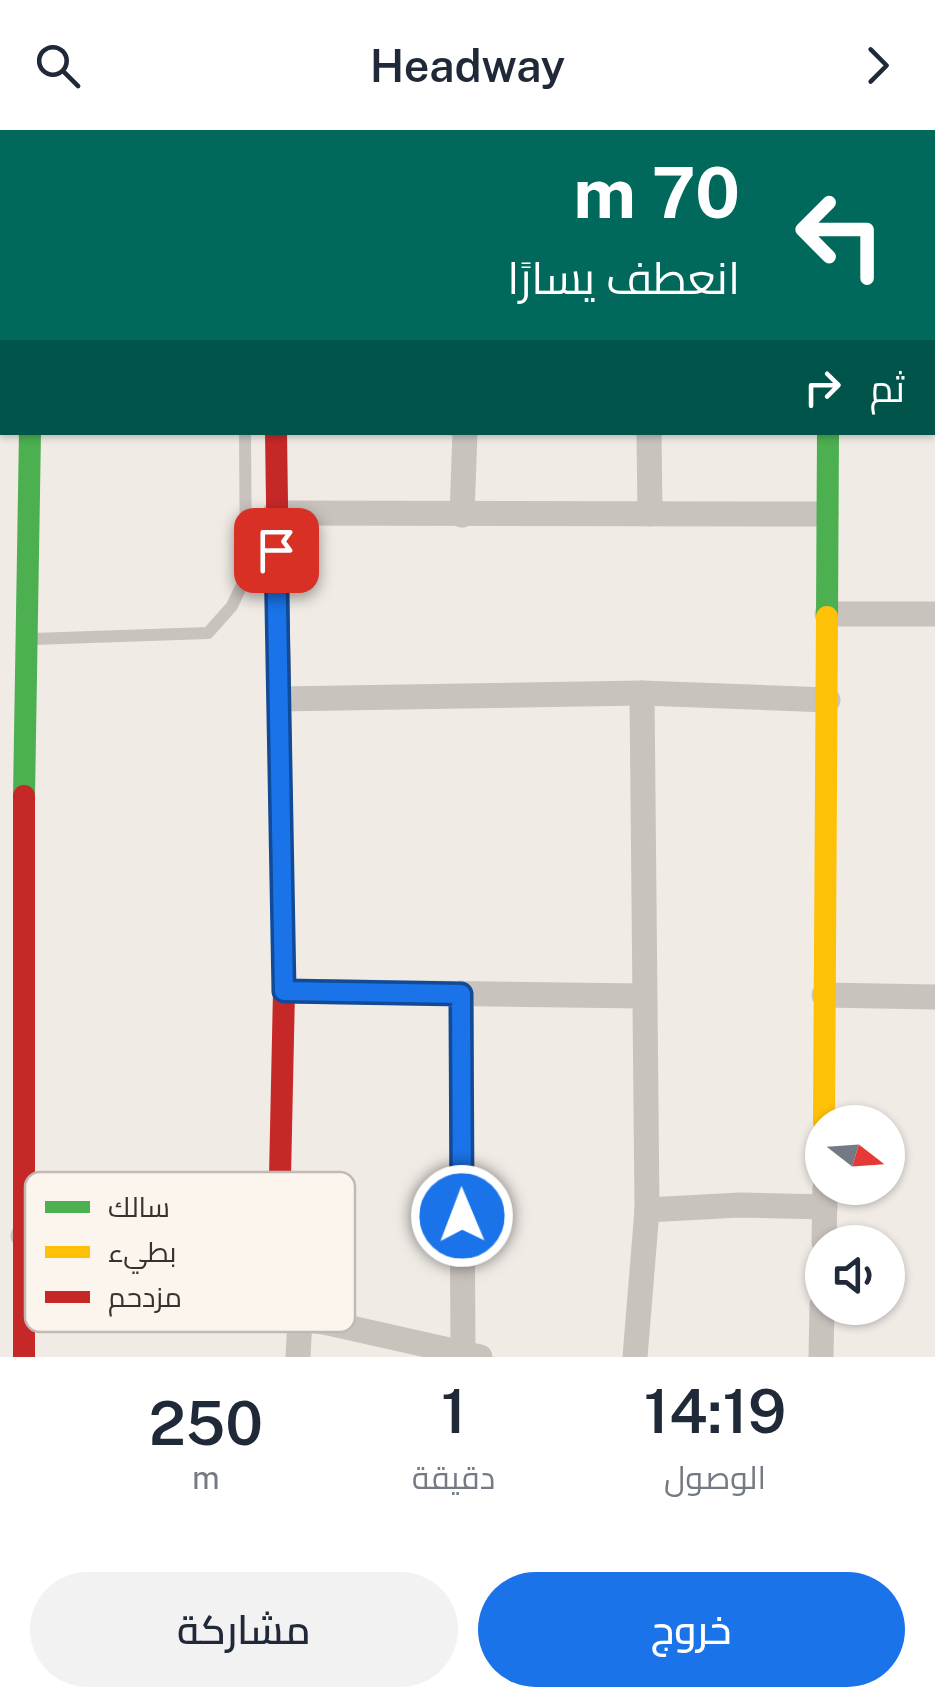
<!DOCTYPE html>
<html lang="ar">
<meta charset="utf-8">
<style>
body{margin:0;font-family:"Public Sans",Cairo,sans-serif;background:#f2f2f3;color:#1f2937;direction:rtl;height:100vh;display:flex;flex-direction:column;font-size:38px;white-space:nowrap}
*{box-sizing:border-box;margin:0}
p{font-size:32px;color:#747a83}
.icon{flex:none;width:55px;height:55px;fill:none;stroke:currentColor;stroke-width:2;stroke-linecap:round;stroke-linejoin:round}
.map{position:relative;height:1227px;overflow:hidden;direction:ltr}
.side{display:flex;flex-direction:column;background:#fff;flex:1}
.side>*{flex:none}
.guide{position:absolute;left:0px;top:0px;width:935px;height:305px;box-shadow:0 2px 8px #0004;direction:rtl;background:#00695c;color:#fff;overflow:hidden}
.needle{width:65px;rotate:107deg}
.tools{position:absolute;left:805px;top:975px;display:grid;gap:20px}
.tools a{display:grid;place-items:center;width:100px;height:100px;border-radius:50%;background:#fff;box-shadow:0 2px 8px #0004;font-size:50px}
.pin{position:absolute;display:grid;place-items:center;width:85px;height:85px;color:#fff;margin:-42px;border-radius:20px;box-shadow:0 5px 15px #0006}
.me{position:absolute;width:110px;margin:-55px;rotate:359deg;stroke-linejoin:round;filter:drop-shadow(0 0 8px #0008)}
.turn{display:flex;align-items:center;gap:35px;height:210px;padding:0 30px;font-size:45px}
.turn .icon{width:130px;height:130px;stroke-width:2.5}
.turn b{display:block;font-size:70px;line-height:85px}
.then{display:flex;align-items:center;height:95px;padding:0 30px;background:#0003;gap:20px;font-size:38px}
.eta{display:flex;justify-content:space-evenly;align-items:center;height:170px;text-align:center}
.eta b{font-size:60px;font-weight:600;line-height:70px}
.button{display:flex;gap:20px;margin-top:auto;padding:20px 30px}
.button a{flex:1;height:115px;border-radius:60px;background:#1a73e8;color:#fff;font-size:40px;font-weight:600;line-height:115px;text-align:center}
.button a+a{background:#f2f2f3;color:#1f2937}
header{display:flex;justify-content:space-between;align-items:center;height:130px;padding:0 30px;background:#fff;font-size:45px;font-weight:600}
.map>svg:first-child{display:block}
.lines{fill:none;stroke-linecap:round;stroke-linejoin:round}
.lane{stroke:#c9c3be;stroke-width:12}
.street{stroke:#c9c3be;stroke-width:25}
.fast{stroke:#4caf50;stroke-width:22}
.slow{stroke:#ffc107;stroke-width:22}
.jam{stroke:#c62828;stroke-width:22}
.route-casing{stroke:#114b97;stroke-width:25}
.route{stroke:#1a73e8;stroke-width:18}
.key{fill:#fbf5ee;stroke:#c1bab4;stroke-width:2.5}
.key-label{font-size:28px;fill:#3b302b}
</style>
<header><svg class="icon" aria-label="forward" viewBox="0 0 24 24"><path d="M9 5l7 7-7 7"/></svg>Headway<svg class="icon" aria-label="search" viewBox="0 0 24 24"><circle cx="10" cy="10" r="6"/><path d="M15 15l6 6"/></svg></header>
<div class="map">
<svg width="935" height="1227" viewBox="0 0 935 1227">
<rect width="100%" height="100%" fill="#f0ebe5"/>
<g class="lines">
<path class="lane" d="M 33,509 L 208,503 L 232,476 L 246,446 L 245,302"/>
<g class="street">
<path d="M 751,0 L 752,2"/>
<path d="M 647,2 L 647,0"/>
<path d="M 923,2 L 923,0"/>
<path d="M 932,229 L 935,230"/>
<path d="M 649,302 L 650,384"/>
<path d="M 275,383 L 826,384"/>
<path d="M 462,385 L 465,302"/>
<path d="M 827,484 L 935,484"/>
<path d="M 279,569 L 642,563 L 828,570"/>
<path d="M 284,861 L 642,866"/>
<path d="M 461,863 L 463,1222"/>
<path d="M 824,865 L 935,867"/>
<path d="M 647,1080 L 740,1075 L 825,1077"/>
<path d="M 23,1106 L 69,1112 C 85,1128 77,1152 98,1165 L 324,1192 L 480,1227"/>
<path d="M 824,1112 L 825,1058"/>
<path d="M 298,1227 L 300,1189"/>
<path d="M 635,1227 L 647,1080 L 642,563"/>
<path d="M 821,1227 L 822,1175"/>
</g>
<g class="fast">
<path d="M 31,0 L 31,2"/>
<path d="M 827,487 L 828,302"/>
<path d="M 24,666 L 30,302"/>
</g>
<path class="slow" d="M 824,992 L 827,487"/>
<g class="jam">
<path d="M 94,2 L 96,0"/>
<path d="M 276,302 L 284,861 L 277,1186"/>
<path d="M 24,1227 L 24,666"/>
</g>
</g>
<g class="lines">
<g class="route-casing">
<path id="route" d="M 276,420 L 284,861 L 461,864 L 462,1086"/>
</g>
<use href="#route" class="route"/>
</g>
<rect x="25" y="1042" width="330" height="160" rx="15" class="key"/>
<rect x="45" y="1071" width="45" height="12" fill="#4caf50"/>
<rect x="45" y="1116" width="45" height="12" fill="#ffc107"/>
<rect x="45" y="1161" width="45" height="12" fill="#c62828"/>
<g class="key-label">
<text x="108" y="1087">سالك</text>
<text x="108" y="1132">بطيء</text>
<text x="108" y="1177">مزدحم</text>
</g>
</svg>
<div class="tools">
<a><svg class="needle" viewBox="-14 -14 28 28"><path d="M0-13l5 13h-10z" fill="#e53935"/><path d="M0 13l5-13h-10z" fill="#747a83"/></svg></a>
<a><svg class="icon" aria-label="sound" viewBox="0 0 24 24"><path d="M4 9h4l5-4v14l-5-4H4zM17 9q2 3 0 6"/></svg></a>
</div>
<div class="pin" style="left:276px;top:420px;background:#d93025"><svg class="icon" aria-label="arrive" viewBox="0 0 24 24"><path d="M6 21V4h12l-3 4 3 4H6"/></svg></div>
<svg class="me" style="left:462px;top:1086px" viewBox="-20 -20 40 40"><circle r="17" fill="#1a73e8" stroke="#fff" stroke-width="3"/><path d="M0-11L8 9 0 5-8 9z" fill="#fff"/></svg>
<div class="guide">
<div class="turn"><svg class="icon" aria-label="left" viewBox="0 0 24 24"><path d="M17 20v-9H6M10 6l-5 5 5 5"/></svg><div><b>70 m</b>انعطف يسارًا</div></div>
<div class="then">ثم<svg class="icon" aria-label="right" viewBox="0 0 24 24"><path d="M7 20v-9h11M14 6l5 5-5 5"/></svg></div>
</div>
</div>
<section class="side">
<div class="eta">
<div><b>14:19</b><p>الوصول</p></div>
<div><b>1</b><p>دقيقة</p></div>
<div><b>250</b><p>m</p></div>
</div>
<div class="button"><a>خروج</a><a>مشاركة</a></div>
</section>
